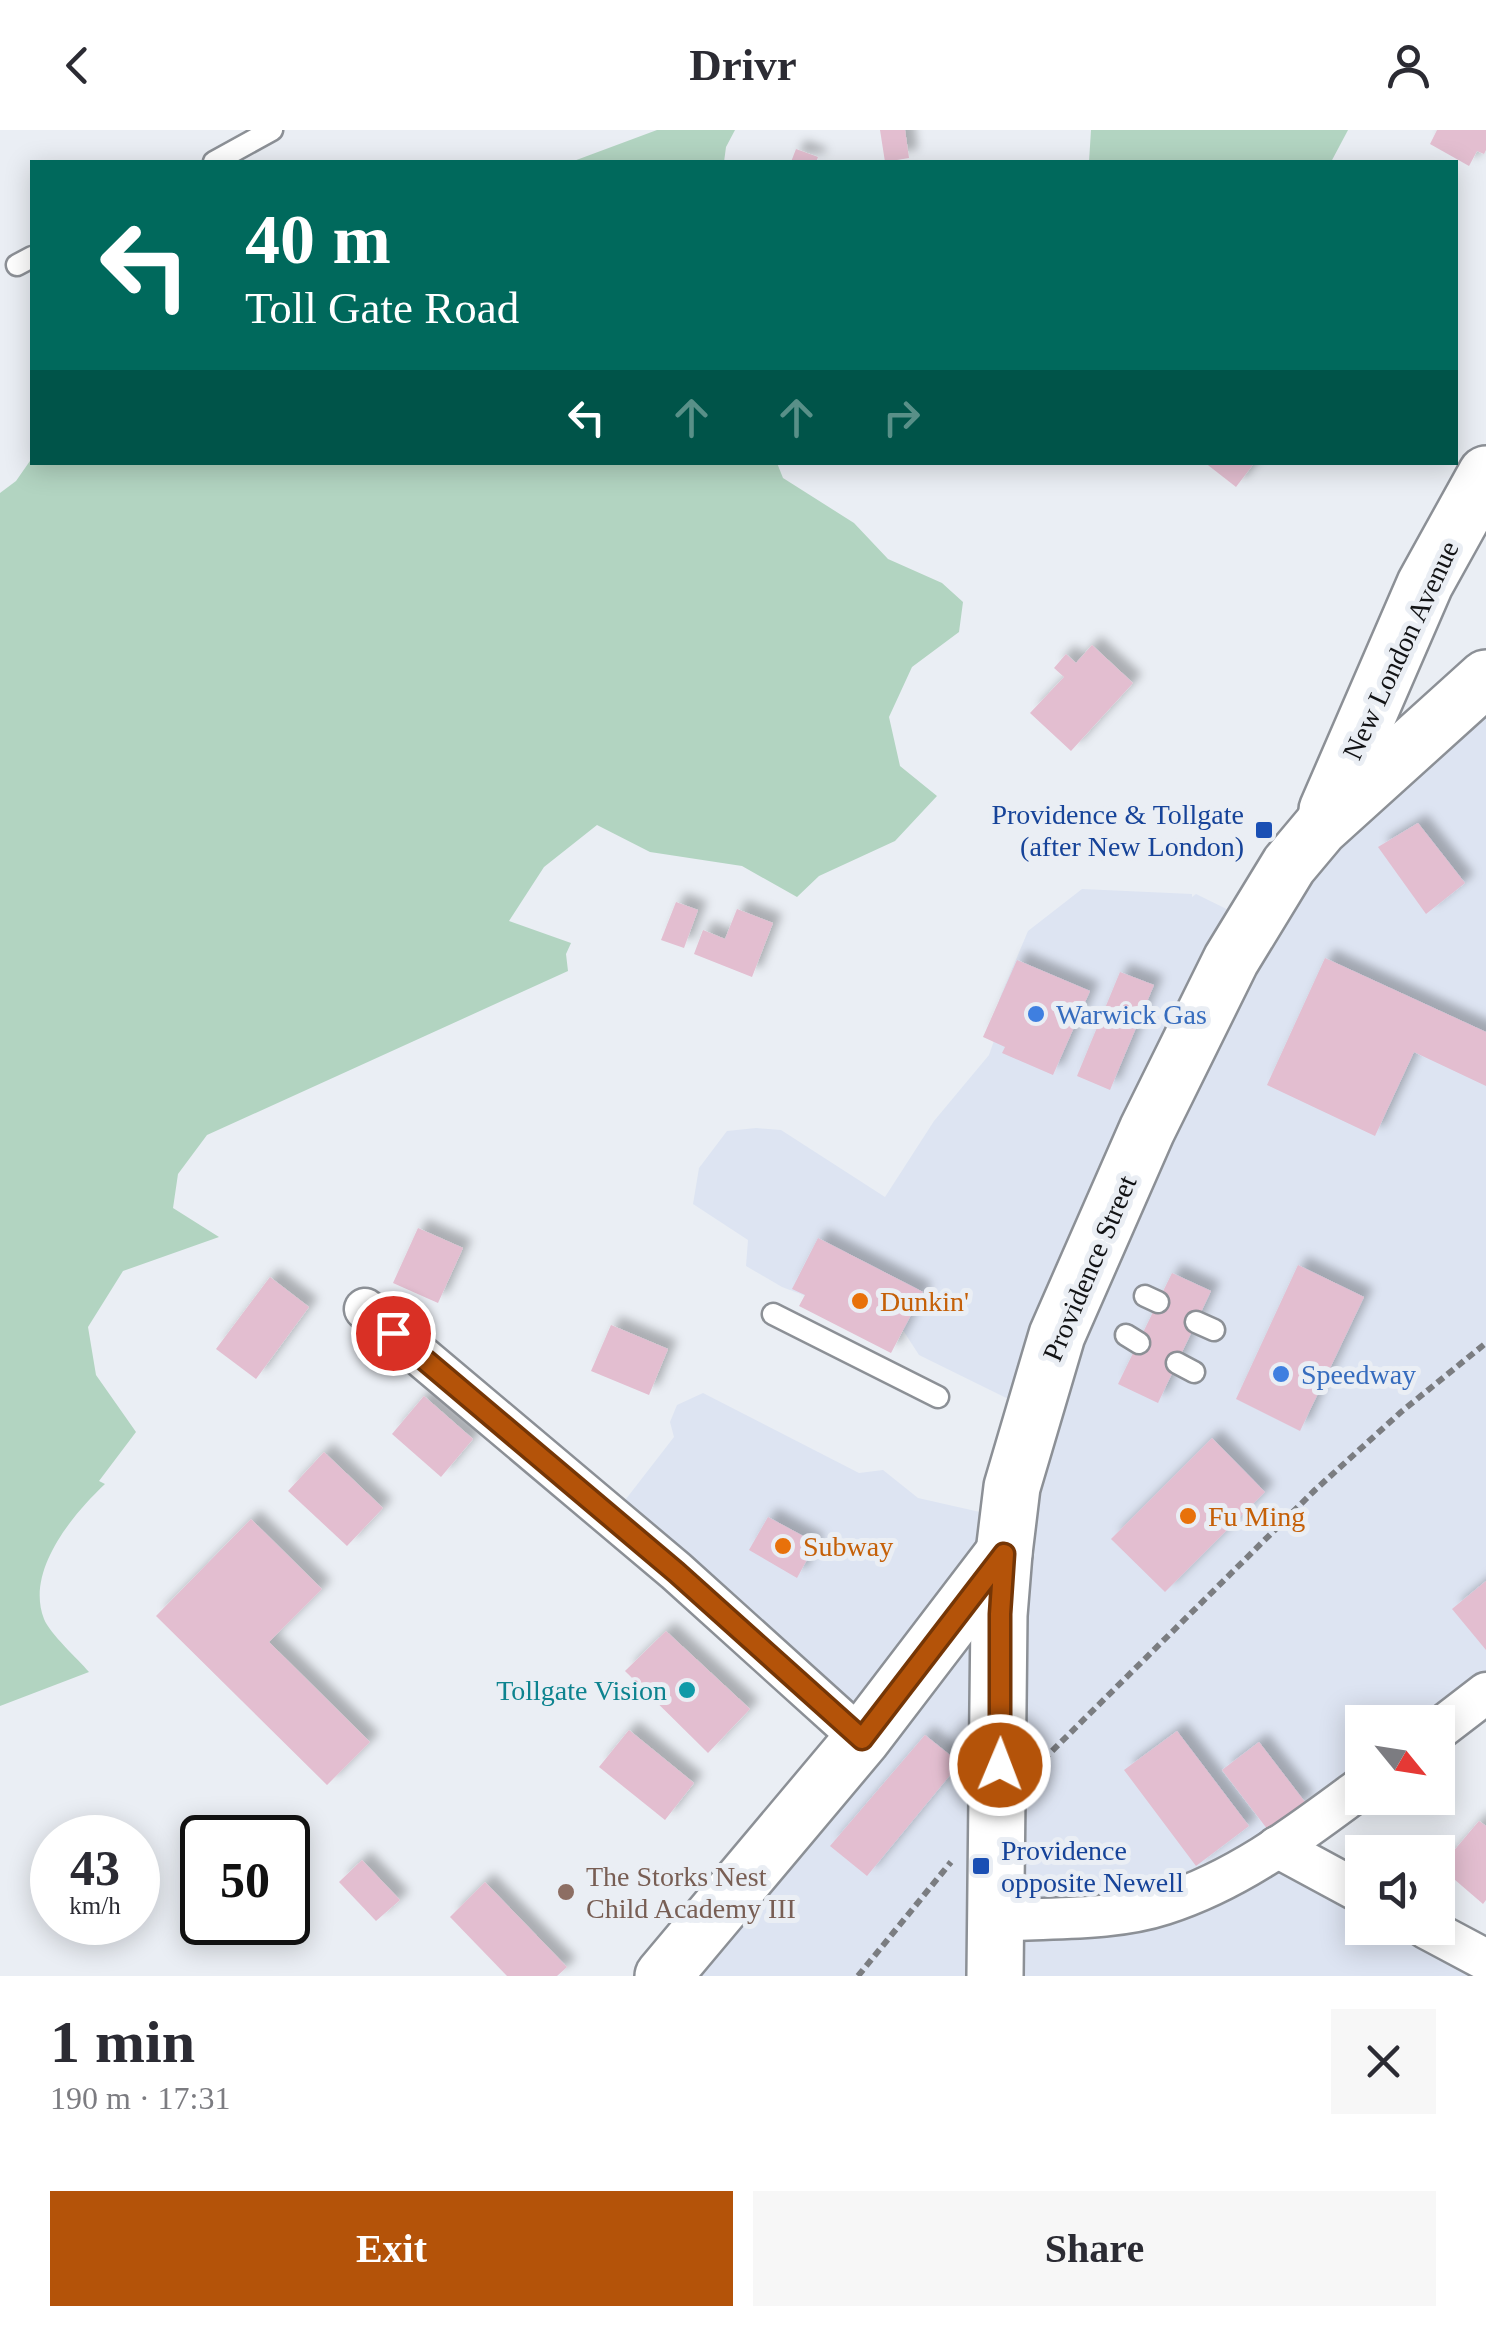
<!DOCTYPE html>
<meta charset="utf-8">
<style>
body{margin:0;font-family:"Times New Roman",serif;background:#f7f7f7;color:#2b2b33;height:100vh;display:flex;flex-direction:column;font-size:38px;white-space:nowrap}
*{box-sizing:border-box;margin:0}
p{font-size:32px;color:#7c7c81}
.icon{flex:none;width:55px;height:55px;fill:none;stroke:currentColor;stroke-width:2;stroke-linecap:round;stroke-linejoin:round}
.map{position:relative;height:1846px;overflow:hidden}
.details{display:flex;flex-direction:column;background:#fff;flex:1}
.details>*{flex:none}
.top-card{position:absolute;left:30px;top:30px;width:1428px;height:305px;border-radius:0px;box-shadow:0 5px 25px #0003;background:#00695c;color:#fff;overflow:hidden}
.needle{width:65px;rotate:120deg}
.fabs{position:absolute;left:1345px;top:1575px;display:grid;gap:20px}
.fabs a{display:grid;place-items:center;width:110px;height:110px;border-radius:0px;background:#fff;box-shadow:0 5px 25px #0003;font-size:50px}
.speed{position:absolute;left:30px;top:1685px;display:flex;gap:20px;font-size:50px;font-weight:700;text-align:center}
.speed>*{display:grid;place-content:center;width:130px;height:130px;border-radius:50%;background:#fff;box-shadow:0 5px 25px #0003;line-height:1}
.speed small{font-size:25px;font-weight:400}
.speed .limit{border:5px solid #111;border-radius:15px;background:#fff;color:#111}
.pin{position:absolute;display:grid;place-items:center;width:85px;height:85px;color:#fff;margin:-42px;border:5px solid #fff;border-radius:50%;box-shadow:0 2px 10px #0007}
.me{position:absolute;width:110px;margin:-55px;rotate:1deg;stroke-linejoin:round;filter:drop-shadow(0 0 8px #0008)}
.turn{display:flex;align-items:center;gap:35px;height:210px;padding:0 50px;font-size:45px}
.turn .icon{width:130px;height:130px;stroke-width:2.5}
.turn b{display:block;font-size:70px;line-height:85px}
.lanes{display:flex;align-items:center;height:95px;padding:0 50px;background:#0003;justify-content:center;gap:50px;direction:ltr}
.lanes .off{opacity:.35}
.round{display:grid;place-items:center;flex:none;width:105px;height:105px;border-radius:0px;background:#f7f7f7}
.overview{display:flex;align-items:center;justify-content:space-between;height:170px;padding:0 50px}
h1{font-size:60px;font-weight:700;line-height:75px}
.primary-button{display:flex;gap:20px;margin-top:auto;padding:20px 50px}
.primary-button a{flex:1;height:115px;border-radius:0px;background:#b45309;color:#fff;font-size:40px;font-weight:700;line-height:115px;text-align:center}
.primary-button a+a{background:#f7f7f7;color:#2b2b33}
header{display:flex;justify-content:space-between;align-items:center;height:130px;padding:0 50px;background:#fff;font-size:45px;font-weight:700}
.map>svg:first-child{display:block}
.built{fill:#dde4f2}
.green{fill:#b2d4c1}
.building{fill:#e3bed0;filter:url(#shadow)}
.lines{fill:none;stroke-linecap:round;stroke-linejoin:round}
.service-casing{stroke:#8c9096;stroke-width:25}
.minor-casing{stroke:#8c9096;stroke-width:45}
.secondary-casing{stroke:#8c9096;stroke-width:60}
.path{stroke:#7b7d81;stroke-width:6;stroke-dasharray:8 5;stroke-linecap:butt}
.service{stroke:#fff;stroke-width:20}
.minor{stroke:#fff;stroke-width:40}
.secondary{stroke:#fff;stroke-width:55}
.route-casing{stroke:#753606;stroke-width:25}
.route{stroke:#b45309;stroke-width:18}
.transit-dot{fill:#1a4fb4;stroke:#eaeef4;stroke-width:4}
.shop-dot{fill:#3f7fe0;stroke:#eaeef4;stroke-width:4}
.food-dot{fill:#e8710a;stroke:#eaeef4;stroke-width:4}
.culture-dot{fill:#0f9aa8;stroke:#eaeef4;stroke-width:4}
.education-dot{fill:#8d6e63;stroke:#eaeef4;stroke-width:4}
.labels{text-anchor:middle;stroke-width:10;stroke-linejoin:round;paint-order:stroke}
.street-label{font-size:28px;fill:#121315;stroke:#eaeef4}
.transit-label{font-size:28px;fill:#164399;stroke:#eaeef4;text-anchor:end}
.shop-label{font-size:28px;fill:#366cbe;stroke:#eaeef4;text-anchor:start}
.food-label{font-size:28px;fill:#c56008;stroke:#eaeef4;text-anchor:start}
.culture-label{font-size:28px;fill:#0d838f;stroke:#eaeef4;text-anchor:end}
.education-label{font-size:28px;fill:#785e54;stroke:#eaeef4;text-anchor:start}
</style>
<header><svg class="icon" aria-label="back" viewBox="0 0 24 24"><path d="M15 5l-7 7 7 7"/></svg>Drivr<svg class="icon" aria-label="person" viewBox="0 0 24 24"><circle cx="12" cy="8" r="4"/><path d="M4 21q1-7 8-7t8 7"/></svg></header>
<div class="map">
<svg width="1486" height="1846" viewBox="0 0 1486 1846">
<defs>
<filter id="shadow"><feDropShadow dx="9" dy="-9" stdDeviation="5" flood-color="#0004"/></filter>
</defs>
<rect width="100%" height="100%" fill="#eaeef4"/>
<path class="built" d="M 1486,550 L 1486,1566 L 1438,1592 L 1362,1592 L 1362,1659 L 1297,1707 L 1362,1764 L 1362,1798 L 1424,1798 L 1486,1846 L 650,1846 L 849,1611 L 619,1378 L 674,1307 L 670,1292 L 677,1275 L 703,1263 L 859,1343 L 883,1340 L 918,1368 L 1002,1387 L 1033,1281 L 919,1225 L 888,1177 L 806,1166 L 782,1157 L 746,1136 L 748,1110 L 693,1074 L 699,1038 L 727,1001 L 756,998 L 781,1000 L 885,1067 L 934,991 L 989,925 L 1003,885 L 999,870 L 1028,801 L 1082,759 L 1192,764 L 1192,767 L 1196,764 L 1261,796 Z"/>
<g class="green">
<path d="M 657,0 L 735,0 L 726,17 L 724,32 L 571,32 Z"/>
<path d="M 1091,0 L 1348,0 L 1331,32 L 1089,32 Z"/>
<path d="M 32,328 L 32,332 L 777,333 L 783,348 L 854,393 L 888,429 L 942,453 L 963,472 L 959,502 L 912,537 L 889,587 L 900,636 L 937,666 L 895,711 L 819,746 L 797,767 L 742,736 L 650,722 L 597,695 L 544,737 L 509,791 L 571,813 L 566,824 L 568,841 L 207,1005 L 178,1044 L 173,1078 L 219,1107 L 123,1141 L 88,1197 L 96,1245 L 136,1302 L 99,1351 L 105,1354 C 73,1384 25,1441 44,1489 C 50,1504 78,1529 89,1542 L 0,1576 L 0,363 L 16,351 Z"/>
</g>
<g class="building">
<path d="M 880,0 L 905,0 L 909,28 L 885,32 Z"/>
<path d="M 1437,0 L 1486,0 L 1486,20 L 1484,24 L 1477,21 L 1469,36 L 1430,14 Z"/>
<path d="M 796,19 L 818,27 L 816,32 L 791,32 Z"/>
<path d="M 1204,332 L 1255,332 L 1236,357 Z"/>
<path d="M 1092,515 L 1133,553 L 1071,621 L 1030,583 L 1064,547 L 1054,538 L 1066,524 L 1076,533 Z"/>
<path d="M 1418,693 L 1465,753 L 1426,784 L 1378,717 Z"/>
<path d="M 676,772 L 698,780 L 684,818 L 661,810 Z"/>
<path d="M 737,779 L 773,793 L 752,847 L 694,824 L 703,800 L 725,809 Z"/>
<path d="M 1325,828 L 1486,902 L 1486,956 L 1414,922 L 1375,1006 L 1267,955 Z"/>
<path d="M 1017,830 L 1090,861 L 1053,945 L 1002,923 L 1005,917 L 983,907 Z"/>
<path d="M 1120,842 L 1154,855 L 1110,960 L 1077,946 Z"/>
<path d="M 418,1098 L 463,1118 L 438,1173 L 393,1153 Z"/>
<path d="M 818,1108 L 923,1162 L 891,1223 L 799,1176 L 805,1165 L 792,1159 Z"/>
<path d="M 1298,1135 L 1364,1167 L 1300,1301 L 1236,1269 Z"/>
<path d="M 1172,1143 L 1211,1161 L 1158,1273 L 1118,1254 Z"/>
<path d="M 270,1147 L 309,1177 L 256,1249 L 216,1219 Z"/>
<path d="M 611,1195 L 668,1219 L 649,1265 L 591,1241 Z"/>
<path d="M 424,1266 L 473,1309 L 441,1347 L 392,1304 Z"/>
<path d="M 1212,1308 L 1265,1362 L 1165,1462 L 1111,1409 Z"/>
<path d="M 324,1322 L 383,1378 L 347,1416 L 288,1361 Z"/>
<path d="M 768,1387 L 816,1413 L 797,1448 L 749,1420 Z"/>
<path d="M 251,1389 L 322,1459 L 269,1512 L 370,1612 L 327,1655 L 156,1486 Z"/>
<path d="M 1486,1451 L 1486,1520 L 1452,1479 Z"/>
<path d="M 666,1501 L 750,1579 L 708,1623 L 625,1541 Z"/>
<path d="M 629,1600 L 694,1653 L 665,1690 L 599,1637 Z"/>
<path d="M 1177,1601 L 1249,1696 L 1196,1736 L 1124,1640 Z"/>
<path d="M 925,1605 L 960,1633 L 867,1746 L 830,1716 Z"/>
<path d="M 1259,1612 L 1305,1672 L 1268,1700 L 1222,1640 Z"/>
<path d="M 1479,1691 L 1486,1696 L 1486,1770 L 1483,1774 L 1440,1737 Z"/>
<path d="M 362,1730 L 400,1770 L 376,1791 L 339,1752 Z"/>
<path d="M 485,1752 L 567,1837 L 557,1846 L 507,1846 L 450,1787 Z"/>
</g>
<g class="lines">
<g class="service-casing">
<g id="service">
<path d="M 214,32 L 272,0"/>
<path d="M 17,135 L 32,127"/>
<path d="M 1145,1166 L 1158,1172"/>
<path d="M 773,1184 L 938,1267"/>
<path d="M 1196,1192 L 1214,1200"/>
<path d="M 1126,1205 L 1139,1213"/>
<path d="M 1177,1233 L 1194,1242"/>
</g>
</g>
<g class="minor-casing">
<g id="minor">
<path d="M 365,1179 L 676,1441 L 862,1609"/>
<path d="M 1438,1600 L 1486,1563"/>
<path d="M 1277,1717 L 1362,1763"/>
<path d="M 995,1791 C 1050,1787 1112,1791 1164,1774 C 1239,1750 1300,1703 1362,1657"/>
<path d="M 1426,1798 L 1486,1830"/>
</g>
</g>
<g class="secondary-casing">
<g id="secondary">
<path d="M 1327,680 L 1425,454 L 1486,344"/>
<path d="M 663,1846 L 862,1609 L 1004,1423"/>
<path d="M 995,1846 L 999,1485 L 1004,1423 L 1012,1357 L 1057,1205 L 1147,1000 L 1231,830 L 1289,735 L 1320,698 L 1486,548"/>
</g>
</g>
<g class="path">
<path d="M 1043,1630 L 1315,1360 L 1401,1282 L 1486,1213"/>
<path d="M 858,1846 L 951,1732"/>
</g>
<use href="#service" class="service"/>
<use href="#minor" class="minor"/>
<use href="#secondary" class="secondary"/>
</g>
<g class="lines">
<g class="route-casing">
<path id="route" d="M 393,1203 L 676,1442 L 862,1609 L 1004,1424 L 1000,1484 L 1000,1635"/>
</g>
<use href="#route" class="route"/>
</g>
<g class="transit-dot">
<rect x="1254" y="690" width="20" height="20" rx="5"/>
<rect x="971" y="1726" width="20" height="20" rx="5"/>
</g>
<g class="shop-dot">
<circle cx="1036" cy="884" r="10"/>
<circle cx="1281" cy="1244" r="10"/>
</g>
<g class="food-dot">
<circle cx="860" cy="1171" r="10"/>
<circle cx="1188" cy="1386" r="10"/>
<circle cx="783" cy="1416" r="10"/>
</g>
<circle class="culture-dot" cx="687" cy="1560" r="10"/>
<circle class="education-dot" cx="566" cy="1762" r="10"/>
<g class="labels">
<g class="street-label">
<text transform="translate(1400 520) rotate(-65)" y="10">New London Avenue</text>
<text transform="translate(1089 1138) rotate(-67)" y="10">Providence Street</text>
</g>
<g class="transit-label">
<text x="1244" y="694">Providence &amp; Tollgate<tspan x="1244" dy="32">(after New London)</tspan></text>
<text x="1001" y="1730" text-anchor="start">Providence<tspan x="1001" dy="32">opposite Newell</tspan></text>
</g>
<g class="shop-label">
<text x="1056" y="894">Warwick Gas</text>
<text x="1301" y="1254">Speedway</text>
</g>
<g class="food-label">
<text x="880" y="1181">Dunkin'</text>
<text x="1208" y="1396">Fu Ming</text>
<text x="803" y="1426">Subway</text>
</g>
<g class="culture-label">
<text x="667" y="1570">Tollgate Vision</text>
</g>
<g class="education-label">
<text x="586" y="1756">The Storks Nest<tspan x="586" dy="32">Child Academy III</tspan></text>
</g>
</g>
</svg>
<div class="fabs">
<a><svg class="needle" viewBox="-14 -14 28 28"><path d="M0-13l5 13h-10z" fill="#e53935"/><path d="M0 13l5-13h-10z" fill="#7c7c81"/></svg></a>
<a><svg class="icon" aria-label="sound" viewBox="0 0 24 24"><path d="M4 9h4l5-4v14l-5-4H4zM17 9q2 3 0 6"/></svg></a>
</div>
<div class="speed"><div>43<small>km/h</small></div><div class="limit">50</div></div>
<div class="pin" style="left:393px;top:1203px;background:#d93025"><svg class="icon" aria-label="arrive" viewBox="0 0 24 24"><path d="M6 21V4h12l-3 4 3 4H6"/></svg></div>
<svg class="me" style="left:1000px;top:1635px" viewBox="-20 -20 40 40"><circle r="17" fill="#b45309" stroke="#fff" stroke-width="3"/><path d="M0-11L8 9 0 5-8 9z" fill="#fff"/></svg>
<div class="top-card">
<div class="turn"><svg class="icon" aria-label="left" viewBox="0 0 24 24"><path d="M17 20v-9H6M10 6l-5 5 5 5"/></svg><div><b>40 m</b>Toll Gate Road</div></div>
<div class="lanes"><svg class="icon" aria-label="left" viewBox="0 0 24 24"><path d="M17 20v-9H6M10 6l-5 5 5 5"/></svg><svg class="icon off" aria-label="ahead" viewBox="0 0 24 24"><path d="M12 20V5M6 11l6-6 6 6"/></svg><svg class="icon off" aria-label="ahead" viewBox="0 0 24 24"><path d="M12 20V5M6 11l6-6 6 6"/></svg><svg class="icon off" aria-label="right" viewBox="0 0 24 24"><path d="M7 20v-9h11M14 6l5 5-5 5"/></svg></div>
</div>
</div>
<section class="details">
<div class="overview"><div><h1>1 min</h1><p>190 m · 17:31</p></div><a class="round"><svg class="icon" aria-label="close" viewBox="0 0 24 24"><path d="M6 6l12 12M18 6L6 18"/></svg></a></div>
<div class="primary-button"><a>Exit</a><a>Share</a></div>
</section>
